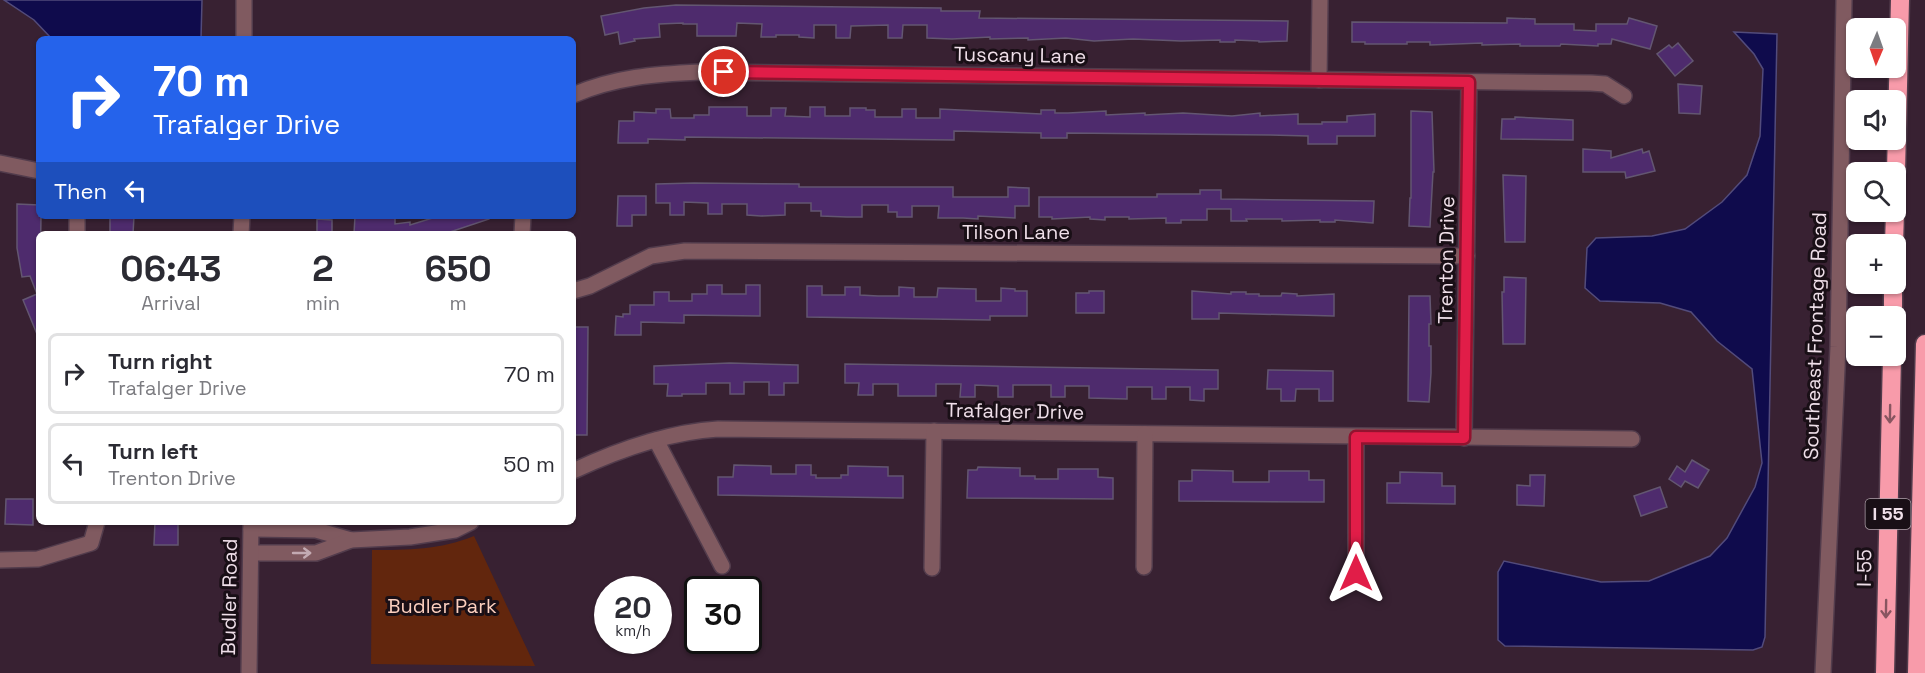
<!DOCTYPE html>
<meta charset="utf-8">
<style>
body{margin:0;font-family:"Space Grotesk",sans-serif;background:#f7f7f7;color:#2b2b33;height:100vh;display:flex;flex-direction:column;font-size:22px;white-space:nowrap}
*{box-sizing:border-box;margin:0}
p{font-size:20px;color:#7c7c81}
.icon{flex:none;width:33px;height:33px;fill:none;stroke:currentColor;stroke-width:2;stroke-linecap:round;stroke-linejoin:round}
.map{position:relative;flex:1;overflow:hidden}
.sheet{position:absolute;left:36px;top:231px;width:540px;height:294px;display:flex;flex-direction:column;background:#fff;border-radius:9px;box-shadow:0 2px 4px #0004}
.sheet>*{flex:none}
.top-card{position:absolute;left:36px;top:36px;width:540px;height:183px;border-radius:9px;box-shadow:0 2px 4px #0004;background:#2563eb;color:#fff;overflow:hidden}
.needle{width:39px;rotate:182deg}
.controls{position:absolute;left:1846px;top:18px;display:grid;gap:12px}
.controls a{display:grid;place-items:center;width:60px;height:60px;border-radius:9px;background:#fff;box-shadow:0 2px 4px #0004;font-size:30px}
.speed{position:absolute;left:594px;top:576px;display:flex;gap:12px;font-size:30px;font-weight:700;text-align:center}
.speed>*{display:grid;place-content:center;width:78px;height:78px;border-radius:50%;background:#fff;box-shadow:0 2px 4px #0004;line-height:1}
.speed small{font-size:15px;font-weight:400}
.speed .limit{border:3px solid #111;border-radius:9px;background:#fff;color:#111}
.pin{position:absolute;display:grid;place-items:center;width:51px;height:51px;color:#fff;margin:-26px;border:3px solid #fff;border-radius:50%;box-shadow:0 2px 6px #0007}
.me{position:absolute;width:66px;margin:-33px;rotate:0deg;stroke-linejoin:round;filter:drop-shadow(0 0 4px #0008)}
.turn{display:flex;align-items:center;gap:21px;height:126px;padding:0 18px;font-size:27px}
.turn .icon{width:78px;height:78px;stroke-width:2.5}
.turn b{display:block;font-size:42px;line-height:51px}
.then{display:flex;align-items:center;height:57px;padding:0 18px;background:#0003;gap:12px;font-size:22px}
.eta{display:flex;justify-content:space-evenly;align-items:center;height:102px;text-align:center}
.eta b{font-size:36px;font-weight:700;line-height:42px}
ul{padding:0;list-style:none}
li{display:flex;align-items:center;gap:18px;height:81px;margin:0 12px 9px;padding:0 6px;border:3px solid #e1e1e2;border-radius:9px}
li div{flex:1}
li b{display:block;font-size:22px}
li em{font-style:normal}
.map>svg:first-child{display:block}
.green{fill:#62260d}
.water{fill:#0f0b4c;stroke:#524b7b;stroke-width:1.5}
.building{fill:#4e2b6d;stroke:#635671;stroke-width:1.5}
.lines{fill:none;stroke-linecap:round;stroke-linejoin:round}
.minor-casing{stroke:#523c4c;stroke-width:18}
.highway-casing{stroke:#523c4c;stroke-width:21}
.minor{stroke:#805a60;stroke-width:15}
.highway{stroke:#f89baa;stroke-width:18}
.oneway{stroke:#885560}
.oneway2{stroke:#c3aab2}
.route-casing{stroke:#92132f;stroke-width:15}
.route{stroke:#e11d48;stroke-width:10}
.labels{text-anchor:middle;stroke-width:6;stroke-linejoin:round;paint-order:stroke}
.shield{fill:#190f16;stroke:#afa1aa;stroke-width:1.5}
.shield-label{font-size:18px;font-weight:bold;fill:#efdfe9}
.street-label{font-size:20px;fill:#efdfe9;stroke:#190f16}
.park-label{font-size:20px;fill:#fccfbe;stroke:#190f16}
</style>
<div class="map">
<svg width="1925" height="673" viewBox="0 0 1925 673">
<rect width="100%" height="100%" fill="#382132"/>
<path class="green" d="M 474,536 L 535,666 L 371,664 L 372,550 C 408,550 440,550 474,536 Z"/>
<g class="water">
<path d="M 4,0 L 202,0 L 201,39 L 52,39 L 34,20 Z"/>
<path d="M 1734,32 L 1777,34 L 1765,637 L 1762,647 L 1753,650 L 1505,646 L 1498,640 L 1498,572 L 1504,561 L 1601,582 L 1649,581 L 1710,556 L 1727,538 L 1755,487 L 1762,463 L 1752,369 L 1717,341 L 1691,312 L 1660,303 L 1600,301 L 1585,288 L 1587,248 L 1596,238 L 1652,236 L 1685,229 L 1722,202 L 1747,175 L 1760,136 L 1763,69 L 1754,54 Z"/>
</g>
<g class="building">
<path d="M 676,5 L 941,8 L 941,11 L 980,11 L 979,18 L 1288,21 L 1287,41 L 1259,42 L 1259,41 L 1235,40 L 1235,42 L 1220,42 L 1220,40 L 1181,41 L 1133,39 L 1094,41 L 1066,38 L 1028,40 L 1028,38 L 990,39 L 990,37 L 952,39 L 927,38 L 927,25 L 903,25 L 902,38 L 888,38 L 888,25 L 851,26 L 850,38 L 836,38 L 836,25 L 814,25 L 814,38 L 799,37 L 799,35 L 776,35 L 776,37 L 761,37 L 762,24 L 737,23 L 736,36 L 697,36 L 697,24 L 683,24 L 683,23 L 659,24 L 660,37 L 634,39 L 635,41 L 620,44 L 618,32 L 605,35 L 601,16 L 644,8 Z"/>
<path d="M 1507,18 L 1535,19 L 1535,24 L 1574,24 L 1574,30 L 1596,31 L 1596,24 L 1627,24 L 1629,18 L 1657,26 L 1650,49 L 1612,39 L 1611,44 L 1598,44 L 1598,46 L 1561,44 L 1560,46 L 1520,46 L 1520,44 L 1482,45 L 1482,43 L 1430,45 L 1430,42 L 1407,42 L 1407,44 L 1365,44 L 1365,42 L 1352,42 L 1352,22 L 1507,23 Z"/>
<path d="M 1678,43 L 1693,61 L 1675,76 L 1657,54 L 1669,45 L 1672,48 Z"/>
<path d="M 1678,84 L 1702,86 L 1700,114 L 1679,113 Z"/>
<path d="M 709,107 L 747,107 L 747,116 L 771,116 L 771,108 L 786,108 L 785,116 L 810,117 L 810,107 L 825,107 L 825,116 L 850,116 L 850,108 L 866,108 L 866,110 L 875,110 L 875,117 L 902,117 L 902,109 L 916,109 L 916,118 L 940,118 L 940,109 L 1041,114 L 1041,110 L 1055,110 L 1055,113 L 1068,113 L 1106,111 L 1106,115 L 1145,113 L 1145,115 L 1183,113 L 1232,116 L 1260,113 L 1260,116 L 1298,114 L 1298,124 L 1322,124 L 1322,122 L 1347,122 L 1347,116 L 1375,114 L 1375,136 L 1337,136 L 1337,144 L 1308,144 L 1308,136 L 1270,135 L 1067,133 L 1067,138 L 1041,138 L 1041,133 L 954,131 L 954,140 L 685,137 L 685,140 L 648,139 L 648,143 L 618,143 L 619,121 L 634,121 L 634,112 L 656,113 L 656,109 L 670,109 L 671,118 L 694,118 L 694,115 L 709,115 Z"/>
<path d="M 1411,111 L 1432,112 L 1434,172 L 1433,172 L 1430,227 L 1409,226 L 1410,198 L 1411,198 Z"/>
<path d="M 1515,117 L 1573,120 L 1573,140 L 1501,139 L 1502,119 L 1515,119 Z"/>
<path d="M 1583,149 L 1611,151 L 1611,158 L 1642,149 L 1643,153 L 1649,151 L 1655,171 L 1626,178 L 1625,172 L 1583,172 Z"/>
<path d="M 1503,175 L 1526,176 L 1525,242 L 1505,242 Z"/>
<path d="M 694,183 L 799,184 L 799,187 L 953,187 L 953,197 L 1008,197 L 1008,187 L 1029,188 L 1029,206 L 1015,206 L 1015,218 L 978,216 L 978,219 L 963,218 L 938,218 L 939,206 L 912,206 L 912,217 L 897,217 L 897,212 L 888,212 L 888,205 L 862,205 L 862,217 L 847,217 L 821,216 L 821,211 L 811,211 L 811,203 L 785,203 L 785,215 L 761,216 L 747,215 L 747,204 L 722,204 L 722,214 L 708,214 L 708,203 L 684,202 L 684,215 L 670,215 L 670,203 L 656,203 L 656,184 Z"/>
<path d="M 1200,190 L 1221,190 L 1221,199 L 1374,201 L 1373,223 L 1335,220 L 1335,222 L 1320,222 L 1320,220 L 1282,221 L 1282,219 L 1246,219 L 1247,221 L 1231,221 L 1231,209 L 1207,209 L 1207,220 L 1181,220 L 1181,223 L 1166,223 L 1166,218 L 1129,219 L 1129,217 L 1105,217 L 1105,220 L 1090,219 L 1090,217 L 1052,219 L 1052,217 L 1039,217 L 1039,197 L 1157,197 L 1157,194 L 1200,194 Z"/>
<path d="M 618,196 L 646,196 L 646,215 L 632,215 L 632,226 L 617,226 Z"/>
<path d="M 17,204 L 39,205 L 39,216 L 41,216 L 39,339 L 23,300 L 37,294 L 30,276 L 22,277 L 17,248 Z"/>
<path d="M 110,216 L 134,216 L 133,234 L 110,234 Z"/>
<path d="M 355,216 L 395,216 L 395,224 L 410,222 L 410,225 L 439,216 L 489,216 L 489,219 L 444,234 L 354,234 Z"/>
<path d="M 317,219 L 332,220 L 332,234 L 317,234 Z"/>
<path d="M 1504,277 L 1526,278 L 1525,344 L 1503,344 L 1502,292 L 1504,292 Z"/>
<path d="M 707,285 L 722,285 L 722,294 L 746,294 L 746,285 L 760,285 L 760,316 L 684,315 L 684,323 L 641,322 L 641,335 L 615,335 L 616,316 L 623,317 L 623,314 L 630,314 L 630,305 L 654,305 L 654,292 L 669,292 L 669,301 L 692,301 L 692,294 L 707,294 Z"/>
<path d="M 807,286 L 822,286 L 822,295 L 845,295 L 845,287 L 860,287 L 860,295 L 878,296 L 899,296 L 899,287 L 914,288 L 914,297 L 937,297 L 938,288 L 976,289 L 976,301 L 1001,301 L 1001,288 L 1015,289 L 1015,291 L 1027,291 L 1027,316 L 990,316 L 990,320 L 807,317 Z"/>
<path d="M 1089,291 L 1104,291 L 1104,313 L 1076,313 L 1076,293 L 1089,293 Z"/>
<path d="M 1192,291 L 1231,294 L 1231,292 L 1246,292 L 1246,294 L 1259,294 L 1259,296 L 1281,296 L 1282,293 L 1297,294 L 1297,296 L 1334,294 L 1334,316 L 1219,313 L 1219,319 L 1192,319 Z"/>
<path d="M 1409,296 L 1430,296 L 1431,324 L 1429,324 L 1429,346 L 1431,346 L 1431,373 L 1429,402 L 1408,401 Z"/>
<path d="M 573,327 L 588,327 L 587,435 L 573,435 Z"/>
<path d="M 730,363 L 798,365 L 798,383 L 784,383 L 784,395 L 769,395 L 769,382 L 744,382 L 744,394 L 730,394 L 730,383 L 706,383 L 706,394 L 682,394 L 682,396 L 667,396 L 668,384 L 654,384 L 654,366 Z"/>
<path d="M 845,364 L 1218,370 L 1218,389 L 1204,389 L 1204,401 L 1190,400 L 1190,387 L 1166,387 L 1166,399 L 1152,399 L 1152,387 L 1127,387 L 1127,399 L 1089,398 L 1089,386 L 1065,386 L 1065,397 L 1051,397 L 1051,385 L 1013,385 L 1013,397 L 998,397 L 998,386 L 975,385 L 975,397 L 960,397 L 961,384 L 936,384 L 936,396 L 898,396 L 898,384 L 873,384 L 873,395 L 858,395 L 859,383 L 845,383 Z"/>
<path d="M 1268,370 L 1333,371 L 1333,401 L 1319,401 L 1319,389 L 1296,389 L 1295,401 L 1281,401 L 1281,389 L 1267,389 Z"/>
<path d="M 1692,460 L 1709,470 L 1698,488 L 1685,481 L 1681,487 L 1669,479 L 1677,466 L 1685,472 Z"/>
<path d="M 734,465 L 771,466 L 771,474 L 796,474 L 796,465 L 811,465 L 811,475 L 816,475 L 816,478 L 841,478 L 841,475 L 848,475 L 848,466 L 888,467 L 888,476 L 903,476 L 903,498 L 718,495 L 718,477 L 733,477 Z"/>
<path d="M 978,467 L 1020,468 L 1020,476 L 1035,476 L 1035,479 L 1058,479 L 1058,469 L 1098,469 L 1098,477 L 1113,478 L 1113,499 L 967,498 L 968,470 L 977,470 Z"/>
<path d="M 1192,470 L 1233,471 L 1233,482 L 1269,482 L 1269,471 L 1309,471 L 1309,480 L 1324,480 L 1324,502 L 1179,501 L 1179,481 L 1192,481 Z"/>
<path d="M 1400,472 L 1442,473 L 1442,486 L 1455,486 L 1455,504 L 1387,503 L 1387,483 L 1400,483 Z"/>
<path d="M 1530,475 L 1545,475 L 1544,506 L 1517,505 L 1517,485 L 1530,486 Z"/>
<path d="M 1660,487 L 1667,507 L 1641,516 L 1634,496 Z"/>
<path d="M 6,499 L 33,499 L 33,525 L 5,524 Z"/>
<path d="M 155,522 L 178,522 L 178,545 L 154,545 Z"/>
</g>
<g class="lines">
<g class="minor-casing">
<g id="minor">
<path d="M 244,39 L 244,0"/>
<path d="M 1319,80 L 1320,0"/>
<path d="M 573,95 C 615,77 655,74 700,72 L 1591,83 L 1605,84 L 1624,96"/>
<path d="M 0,163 L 39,171"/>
<path d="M 77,234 L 77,216"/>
<path d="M 241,234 L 242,216"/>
<path d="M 522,234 L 523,216"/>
<path d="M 573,291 L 590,286 L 651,256 L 685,251 L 1467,256"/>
<path d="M 1464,438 L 1469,82"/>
<path d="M 656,440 L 722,566"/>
<path d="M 573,471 C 618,450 668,432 718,429 L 1632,439"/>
<path d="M 251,529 L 316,530 L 351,540"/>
<path d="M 251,553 L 316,553 L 351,540 L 410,537 L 455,530 L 471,522"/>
<path d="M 0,560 L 38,559 L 91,543 L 97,522"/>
<path d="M 1144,567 L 1145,434"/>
<path d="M 932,568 L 934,431"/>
<path d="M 1356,573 L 1356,437"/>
<path d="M 249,673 L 251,522"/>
<path d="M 1823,673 L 1838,347 L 1844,0"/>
</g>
</g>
<g class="highway-casing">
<g id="highway">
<path d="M 1896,172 L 1900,0"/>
<path d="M 1894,244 L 1895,212"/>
<path d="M 1893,316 L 1893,284"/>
<path d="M 1885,673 L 1892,356"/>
<path d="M 1917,673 L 1925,344"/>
</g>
</g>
<use href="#minor" class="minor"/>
<use href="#highway" class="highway"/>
</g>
<defs><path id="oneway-shaft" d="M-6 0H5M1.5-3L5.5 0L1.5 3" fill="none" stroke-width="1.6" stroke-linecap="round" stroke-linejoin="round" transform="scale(1.5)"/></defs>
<g class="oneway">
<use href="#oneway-shaft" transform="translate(1890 414) rotate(91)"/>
<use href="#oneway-shaft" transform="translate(1886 609) rotate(91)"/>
</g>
<use class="oneway2" href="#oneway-shaft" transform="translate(302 553)"/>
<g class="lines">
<g class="route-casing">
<path id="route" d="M 724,72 L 1469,82 L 1464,438 L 1356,437 L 1356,573"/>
</g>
<use href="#route" class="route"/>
</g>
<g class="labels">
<rect class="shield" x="1865.5" y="499" width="45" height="30" rx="4.5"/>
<g class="shield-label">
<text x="1888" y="520">I 55</text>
</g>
<g class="street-label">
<text transform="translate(1020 55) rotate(1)" y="7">Tuscany Lane</text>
<text x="1016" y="239">Tilson Lane</text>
<text transform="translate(1446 260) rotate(-89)" y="7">Trenton Drive</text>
<text transform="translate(1815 336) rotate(-88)" y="7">Southeast Frontage Road</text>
<text transform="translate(1015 411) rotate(1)" y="7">Trafalger Drive</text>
<text transform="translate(1864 568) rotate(-89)" y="7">I-55</text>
<text transform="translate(229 597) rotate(-89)" y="7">Budler Road</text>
</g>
<g class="park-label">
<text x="442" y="613">Budler Park</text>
</g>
</g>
</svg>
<div class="controls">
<a><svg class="needle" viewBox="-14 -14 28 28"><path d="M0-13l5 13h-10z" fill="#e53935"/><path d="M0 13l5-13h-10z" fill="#7c7c81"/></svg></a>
<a><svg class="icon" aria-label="sound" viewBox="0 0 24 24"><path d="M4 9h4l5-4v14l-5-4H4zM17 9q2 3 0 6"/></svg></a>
<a><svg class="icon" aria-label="search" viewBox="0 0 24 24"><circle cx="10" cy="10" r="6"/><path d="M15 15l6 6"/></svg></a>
<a>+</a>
<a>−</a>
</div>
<div class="speed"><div>20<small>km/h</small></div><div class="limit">30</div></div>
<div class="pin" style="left:724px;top:72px;background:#d93025"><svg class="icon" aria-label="arrive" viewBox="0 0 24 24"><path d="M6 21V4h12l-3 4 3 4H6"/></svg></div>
<svg class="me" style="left:1356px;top:573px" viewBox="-20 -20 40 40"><path d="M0-17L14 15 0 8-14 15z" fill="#e11d48" stroke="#fff" stroke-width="4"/></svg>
<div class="top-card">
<div class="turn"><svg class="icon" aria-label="right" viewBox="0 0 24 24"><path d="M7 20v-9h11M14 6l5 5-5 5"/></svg><div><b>70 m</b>Trafalger Drive</div></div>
<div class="then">Then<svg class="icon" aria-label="left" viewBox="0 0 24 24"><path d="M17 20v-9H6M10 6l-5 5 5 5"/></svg></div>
</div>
<section class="sheet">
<div class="eta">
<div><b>06:43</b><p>Arrival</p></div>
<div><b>2</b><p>min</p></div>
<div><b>650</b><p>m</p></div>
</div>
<ul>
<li><svg class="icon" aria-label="right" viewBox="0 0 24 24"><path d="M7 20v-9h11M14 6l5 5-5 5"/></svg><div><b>Turn right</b><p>Trafalger Drive</p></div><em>70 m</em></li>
<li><svg class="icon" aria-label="left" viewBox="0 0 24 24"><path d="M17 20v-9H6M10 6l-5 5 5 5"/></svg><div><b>Turn left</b><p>Trenton Drive</p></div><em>50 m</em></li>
</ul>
</section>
</div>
